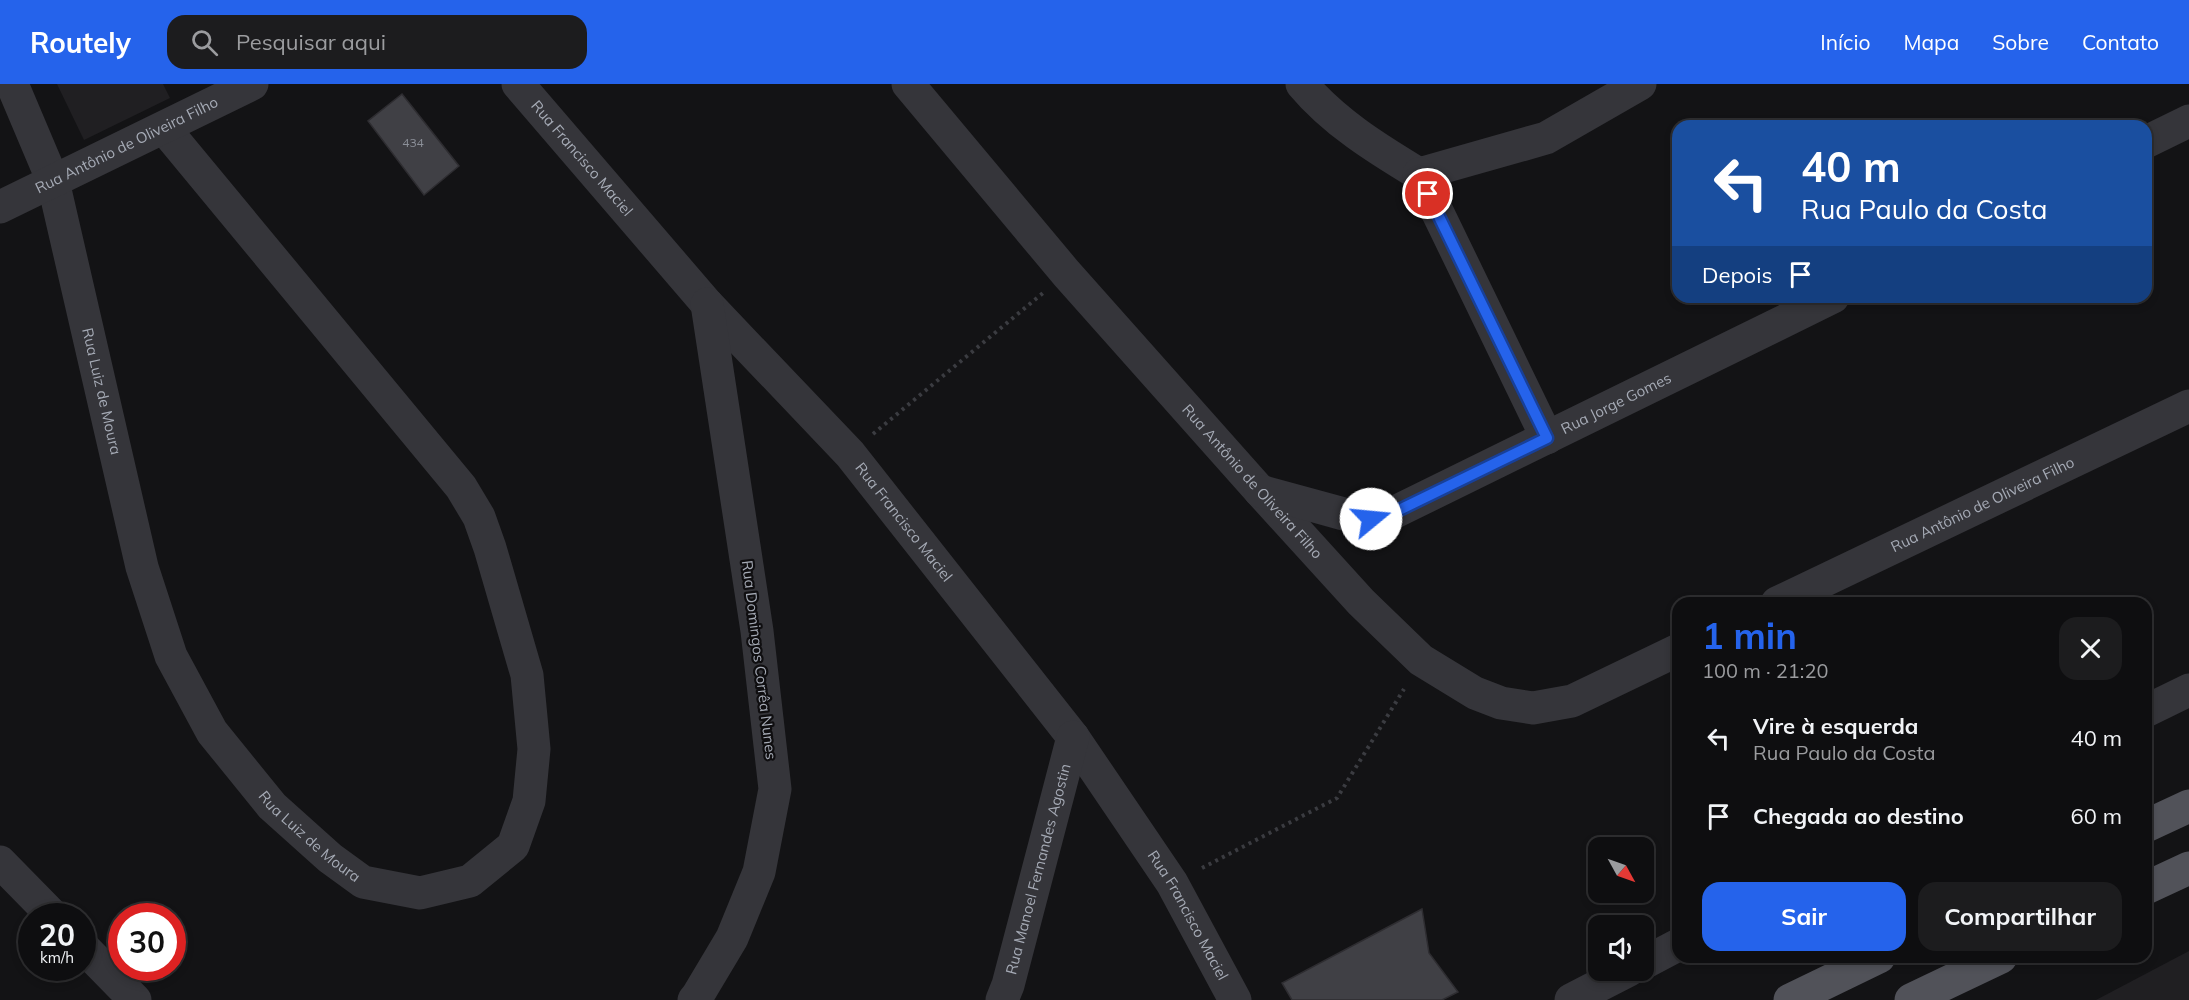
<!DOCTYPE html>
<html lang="pt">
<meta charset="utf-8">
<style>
body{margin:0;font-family:Mulish,sans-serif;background:#1c1c1e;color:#f1f3f6;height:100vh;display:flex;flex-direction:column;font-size:22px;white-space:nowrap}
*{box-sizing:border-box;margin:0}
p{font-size:20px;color:#9b9c9f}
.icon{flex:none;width:33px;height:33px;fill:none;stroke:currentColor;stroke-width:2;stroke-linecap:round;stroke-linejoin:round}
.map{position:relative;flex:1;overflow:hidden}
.drawer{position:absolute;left:1672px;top:513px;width:480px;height:366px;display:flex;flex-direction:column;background:#0e0e10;border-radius:18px;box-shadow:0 3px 9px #0003,0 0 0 2px #2e2e30}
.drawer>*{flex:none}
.banner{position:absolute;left:1672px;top:36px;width:480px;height:183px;border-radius:18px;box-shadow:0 3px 9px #0003,0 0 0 2px #2e2e30;background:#1a4fa0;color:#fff;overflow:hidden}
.needle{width:39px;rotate:130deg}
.controls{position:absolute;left:1588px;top:753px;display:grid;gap:12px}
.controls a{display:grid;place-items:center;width:66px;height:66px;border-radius:12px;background:#0e0e10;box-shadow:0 3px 9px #0003,0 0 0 2px #2e2e30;font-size:30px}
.speed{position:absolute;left:18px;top:819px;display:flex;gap:12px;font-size:30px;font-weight:700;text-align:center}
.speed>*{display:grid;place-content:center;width:78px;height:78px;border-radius:50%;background:#0e0e10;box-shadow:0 3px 9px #0003,0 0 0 2px #2e2e30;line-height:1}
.speed small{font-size:15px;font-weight:400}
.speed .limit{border:9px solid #d22;background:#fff;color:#111}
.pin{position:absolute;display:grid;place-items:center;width:51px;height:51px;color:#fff;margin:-26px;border:3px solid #fff;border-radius:50%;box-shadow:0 2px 6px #0007}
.me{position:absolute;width:66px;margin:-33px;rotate:73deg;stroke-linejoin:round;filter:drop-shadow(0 0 4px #0008)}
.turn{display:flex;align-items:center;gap:21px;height:126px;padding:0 30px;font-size:27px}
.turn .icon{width:78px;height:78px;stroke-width:2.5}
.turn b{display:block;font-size:42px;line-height:51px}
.then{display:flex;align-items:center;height:57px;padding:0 30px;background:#0003;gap:12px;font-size:22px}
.round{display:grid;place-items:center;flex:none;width:63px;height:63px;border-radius:18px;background:#1c1c1e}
.summary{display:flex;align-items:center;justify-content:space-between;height:102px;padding:0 30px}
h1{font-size:36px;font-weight:700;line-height:45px;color:#2563eb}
.button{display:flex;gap:12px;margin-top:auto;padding:12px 30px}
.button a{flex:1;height:69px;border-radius:18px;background:#2563eb;color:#fff;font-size:24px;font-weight:700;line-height:69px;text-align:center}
.button a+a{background:#1c1c1e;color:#f1f3f6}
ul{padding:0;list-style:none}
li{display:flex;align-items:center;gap:18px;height:78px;padding:0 30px}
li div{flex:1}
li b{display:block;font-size:22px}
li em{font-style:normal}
header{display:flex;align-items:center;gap:36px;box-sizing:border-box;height:84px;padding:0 30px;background:#2563eb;color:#fff}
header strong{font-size:28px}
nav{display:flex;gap:33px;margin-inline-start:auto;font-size:21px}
.search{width:420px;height:54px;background:#1c1c1e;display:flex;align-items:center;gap:15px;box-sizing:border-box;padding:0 21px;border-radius:18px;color:#9b9c9f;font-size:22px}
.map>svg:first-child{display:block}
.built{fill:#201f22}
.building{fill:#404045;stroke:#2e2d31;stroke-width:1.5}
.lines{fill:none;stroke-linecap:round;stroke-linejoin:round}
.path{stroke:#3b3c41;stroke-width:4;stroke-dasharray:3 4.5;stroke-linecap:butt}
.minor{stroke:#35353a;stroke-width:33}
.major{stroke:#515259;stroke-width:33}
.route-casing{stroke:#184099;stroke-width:15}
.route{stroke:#2563eb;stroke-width:10}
.labels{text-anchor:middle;stroke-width:4.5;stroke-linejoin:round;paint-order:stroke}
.number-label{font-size:12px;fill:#8c9099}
.street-label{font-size:15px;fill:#a5aab5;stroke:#0f0e10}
</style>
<header>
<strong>Routely</strong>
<div class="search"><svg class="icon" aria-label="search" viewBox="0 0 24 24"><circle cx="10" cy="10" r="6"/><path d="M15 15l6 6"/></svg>Pesquisar aqui</div>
<nav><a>Início</a><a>Mapa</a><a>Sobre</a><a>Contato</a></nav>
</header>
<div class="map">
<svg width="2189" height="916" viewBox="0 0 2189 916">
<rect width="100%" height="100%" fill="#131315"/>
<g class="built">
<path d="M 57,0 L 163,0 L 170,14 L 84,56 Z"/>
<path d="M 2189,867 L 2189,916 L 2096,916 Z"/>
</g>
<g class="building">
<path d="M 402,10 L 459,82 L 424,111 L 368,37 Z"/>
<path d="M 1422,825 L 1429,869 L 1458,908 L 1442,916 L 1292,916 L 1282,899 Z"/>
</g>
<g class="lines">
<g class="path">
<path d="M 873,350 L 1043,209"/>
<path d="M 1202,784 L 1337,714 L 1404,605"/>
</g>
<g class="minor">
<path id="s1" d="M 12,0 L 53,97 L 142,483 L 171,572 L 212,648 L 272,722 L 330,774 L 363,798 L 420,809 L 470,797 L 513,762 L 529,717 L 534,665 L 527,591 L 490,464 L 479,433 L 461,403 L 164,44"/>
<path id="s2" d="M 518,0 L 707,220 L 850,370 L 1073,653 L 1172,799 L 1235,916"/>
<path id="s3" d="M 908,0 L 1066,189 L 1260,407 L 1361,518 L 1421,576 L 1475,609 L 1501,619 L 1533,624 L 1572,617 L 1678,566"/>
<path d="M 1302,0 C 1334,38 1376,64 1419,90 L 1546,54 L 1640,0"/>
<path d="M 2146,58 L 2189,37"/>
<path d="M 1419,90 L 1547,354"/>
<path id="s4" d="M 0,123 L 252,0"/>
<path id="s5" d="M 1260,407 L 1351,432 L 1371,435 L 1395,428 L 1833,213"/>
<path id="s6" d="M 1777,519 L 2189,322"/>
<path d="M 2146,627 L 2189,606"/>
<path d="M 0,778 L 53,832"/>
<path d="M 82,862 L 135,916"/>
<path d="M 1644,879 L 1678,861"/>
<path d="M 694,916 L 698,911 L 732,854 L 759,788 L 775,705 L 757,547 L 707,220"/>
<path id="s7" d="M 1002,916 L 1008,901 L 1073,653"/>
<path d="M 1571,916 L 1629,886"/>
</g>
<g class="major">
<path d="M 2146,742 L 2189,722"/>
<path d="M 2146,804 L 2189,784"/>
<path d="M 1790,916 L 1879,873"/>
<path d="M 1911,916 L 2001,873"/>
</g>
</g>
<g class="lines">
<g class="route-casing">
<path id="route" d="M 1371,435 L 1395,428 L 1547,354 L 1428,110"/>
</g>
<use href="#route" class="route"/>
</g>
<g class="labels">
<g class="number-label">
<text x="413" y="63">434</text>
</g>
<g class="street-label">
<text dy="5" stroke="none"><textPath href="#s4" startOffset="141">Rua Antônio de Oliveira Filho</textPath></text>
<text dy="5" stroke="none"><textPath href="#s2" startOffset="98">Rua Francisco Maciel</textPath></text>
<text dy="5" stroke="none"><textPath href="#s1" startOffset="321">Rua Luiz de Moura</textPath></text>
<text dy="5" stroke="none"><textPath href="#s5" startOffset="386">Rua Jorge Gomes</textPath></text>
<text dy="5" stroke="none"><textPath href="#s3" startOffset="526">Rua Antônio de Oliveira Filho</textPath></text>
<text dy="5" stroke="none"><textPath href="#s6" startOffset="228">Rua Antônio de Oliveira Filho</textPath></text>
<text dy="5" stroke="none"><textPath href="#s2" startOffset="584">Rua Francisco Maciel</textPath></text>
<text transform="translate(759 576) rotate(83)" y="5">Rua Domingos Corrêa Nunes</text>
<text dy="5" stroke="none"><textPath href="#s1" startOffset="825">Rua Luiz de Moura</textPath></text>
<text dy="5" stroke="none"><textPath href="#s7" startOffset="136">Rua Manoel Fernandes Agostin</textPath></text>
<text dy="5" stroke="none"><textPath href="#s2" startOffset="1070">Rua Francisco Maciel</textPath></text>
</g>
</g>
</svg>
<div class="controls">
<a><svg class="needle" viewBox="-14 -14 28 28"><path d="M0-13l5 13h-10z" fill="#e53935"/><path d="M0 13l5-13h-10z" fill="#9b9c9f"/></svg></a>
<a><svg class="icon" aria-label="sound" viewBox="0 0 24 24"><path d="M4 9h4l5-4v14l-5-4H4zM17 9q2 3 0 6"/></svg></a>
</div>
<div class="speed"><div>20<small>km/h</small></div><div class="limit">30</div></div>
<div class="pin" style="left:1428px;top:110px;background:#d93025"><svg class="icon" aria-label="arrive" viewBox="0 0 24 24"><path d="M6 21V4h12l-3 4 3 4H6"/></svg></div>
<svg class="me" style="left:1371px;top:435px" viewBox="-20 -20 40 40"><circle r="19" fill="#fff"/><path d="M0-13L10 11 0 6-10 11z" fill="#2563eb"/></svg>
<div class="banner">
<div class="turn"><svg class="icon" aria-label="left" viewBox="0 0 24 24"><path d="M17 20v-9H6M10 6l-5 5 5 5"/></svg><div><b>40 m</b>Rua Paulo da Costa</div></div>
<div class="then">Depois<svg class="icon" aria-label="arrive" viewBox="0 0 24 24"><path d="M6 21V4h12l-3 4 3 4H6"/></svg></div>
</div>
<section class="drawer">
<div class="summary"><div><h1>1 min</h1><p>100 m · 21:20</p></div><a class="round"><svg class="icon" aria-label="close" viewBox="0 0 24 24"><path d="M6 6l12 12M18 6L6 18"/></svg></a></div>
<ul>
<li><svg class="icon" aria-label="left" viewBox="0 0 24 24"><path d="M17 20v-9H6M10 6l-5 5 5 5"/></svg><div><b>Vire à esquerda</b><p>Rua Paulo da Costa</p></div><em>40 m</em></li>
<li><svg class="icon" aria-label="arrive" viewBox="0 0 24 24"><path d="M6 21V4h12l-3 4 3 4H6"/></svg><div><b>Chegada ao destino</b></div><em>60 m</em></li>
</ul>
<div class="button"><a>Sair</a><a>Compartilhar</a></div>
</section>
</div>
